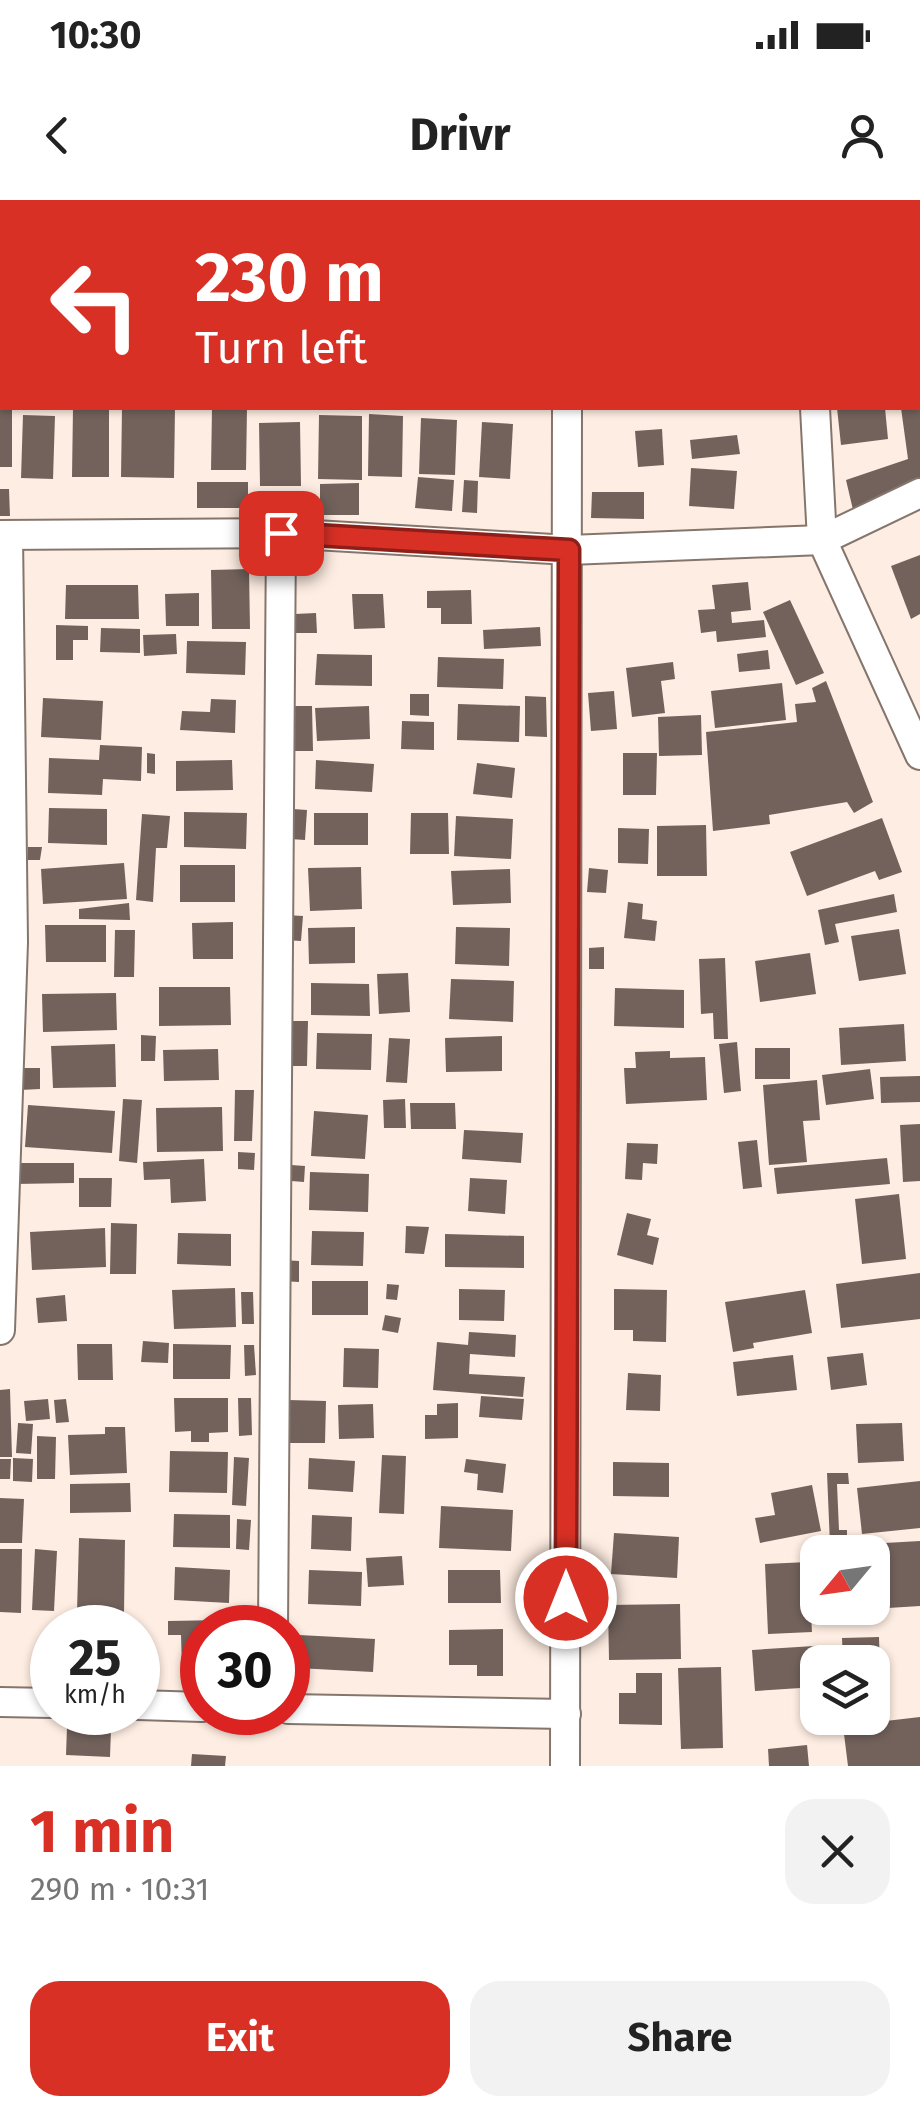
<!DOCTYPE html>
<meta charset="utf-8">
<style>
body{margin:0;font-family:"Fira Sans",sans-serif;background:#f2f2f2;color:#222;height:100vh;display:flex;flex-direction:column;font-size:38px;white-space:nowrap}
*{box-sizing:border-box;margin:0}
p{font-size:32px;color:#767676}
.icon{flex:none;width:55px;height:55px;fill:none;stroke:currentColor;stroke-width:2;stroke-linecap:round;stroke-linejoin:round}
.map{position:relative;height:1566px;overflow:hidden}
.sheet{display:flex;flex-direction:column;background:#fff;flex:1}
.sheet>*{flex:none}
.banner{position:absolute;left:0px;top:0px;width:920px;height:210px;box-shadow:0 2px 8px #0004;background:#d93025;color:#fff;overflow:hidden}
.needle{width:65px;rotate:241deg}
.tools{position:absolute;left:800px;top:1335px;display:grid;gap:20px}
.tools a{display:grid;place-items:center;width:90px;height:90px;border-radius:20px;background:#fff;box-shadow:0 2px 8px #0004;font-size:50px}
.speed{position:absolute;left:30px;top:1405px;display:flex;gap:20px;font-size:50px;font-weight:700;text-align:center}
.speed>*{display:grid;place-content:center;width:130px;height:130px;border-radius:50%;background:#fff;box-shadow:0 2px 8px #0004;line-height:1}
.speed small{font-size:25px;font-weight:400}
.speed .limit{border:15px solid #d22;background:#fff;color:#111}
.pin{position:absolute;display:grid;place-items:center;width:85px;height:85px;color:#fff;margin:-42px;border-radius:20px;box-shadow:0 5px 15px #0006}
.me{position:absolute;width:110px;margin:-55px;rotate:0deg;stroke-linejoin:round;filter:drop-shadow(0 0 8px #0008)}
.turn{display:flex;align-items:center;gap:35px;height:210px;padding:0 30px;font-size:45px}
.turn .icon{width:130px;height:130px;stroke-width:2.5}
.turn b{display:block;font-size:70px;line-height:85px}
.round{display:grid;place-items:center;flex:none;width:105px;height:105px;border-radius:30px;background:#f2f2f2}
.headline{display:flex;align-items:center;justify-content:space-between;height:170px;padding:0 30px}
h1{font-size:60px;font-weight:700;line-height:75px;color:#d93025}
.action{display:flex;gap:20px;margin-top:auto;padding:20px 30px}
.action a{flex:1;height:115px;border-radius:30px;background:#d93025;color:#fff;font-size:40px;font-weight:700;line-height:115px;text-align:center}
.action a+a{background:#f2f2f2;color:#222}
.status{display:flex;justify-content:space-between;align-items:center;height:70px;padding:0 50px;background:#fff;direction:ltr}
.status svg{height:28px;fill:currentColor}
header{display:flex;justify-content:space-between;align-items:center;height:130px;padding:0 30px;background:#fff;font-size:45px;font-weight:700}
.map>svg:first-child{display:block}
.building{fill:#73625c}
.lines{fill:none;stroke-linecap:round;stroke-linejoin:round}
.street-casing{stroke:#85766d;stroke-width:32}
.street{stroke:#fff;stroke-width:28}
.route-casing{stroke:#8d1f18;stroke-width:25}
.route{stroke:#d93025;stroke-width:18}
</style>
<div class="status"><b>10:30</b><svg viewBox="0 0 49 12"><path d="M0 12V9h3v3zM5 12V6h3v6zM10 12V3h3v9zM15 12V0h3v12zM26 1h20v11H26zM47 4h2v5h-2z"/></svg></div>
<header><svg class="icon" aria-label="back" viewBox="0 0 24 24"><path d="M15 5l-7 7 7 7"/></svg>Drivr<svg class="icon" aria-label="person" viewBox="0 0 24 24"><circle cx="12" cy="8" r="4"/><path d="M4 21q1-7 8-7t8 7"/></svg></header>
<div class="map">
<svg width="920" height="1566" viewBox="0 0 920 1566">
<rect width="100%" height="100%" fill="#feede2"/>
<g class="building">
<rect x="0" y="208" width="12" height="59"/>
<path d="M 73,208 L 109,208 L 109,277 L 72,277 Z"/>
<path d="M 122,208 L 175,208 L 174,278 L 121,277 Z"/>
<path d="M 212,208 L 247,208 L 246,270 L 211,270 Z"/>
<path d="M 837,208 L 885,208 L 888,239 L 841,245 Z"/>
<path d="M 901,208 L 920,208 L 920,286 L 854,314 L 846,280 L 908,259 Z"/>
<path d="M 369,214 L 403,216 L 402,277 L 368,276 Z"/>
<path d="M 23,215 L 55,216 L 53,279 L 21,278 Z"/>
<path d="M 319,215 L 362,216 L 362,280 L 318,279 Z"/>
<path d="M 421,218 L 457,220 L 455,275 L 419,274 Z"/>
<path d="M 300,222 L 301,286 L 260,286 L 259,223 Z"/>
<path d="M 482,222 L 513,224 L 510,279 L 479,277 Z"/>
<path d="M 662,229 L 664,265 L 638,267 L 635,231 Z"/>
<path d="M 737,235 L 740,254 L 692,259 L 690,240 Z"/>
<path d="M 691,268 L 737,271 L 734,309 L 689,306 Z"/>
<path d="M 418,277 L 454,280 L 452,311 L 415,308 Z"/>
<path d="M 464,280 L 478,281 L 477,313 L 462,312 Z"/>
<rect x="197" y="282" width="51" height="26"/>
<path d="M 359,283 L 359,315 L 320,315 L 320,284 Z"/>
<path d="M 0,289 L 9,289 L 10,316 L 0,316 Z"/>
<path d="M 304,292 L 305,310 L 266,312 L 265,293 Z"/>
<path d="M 592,292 L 644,292 L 644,319 L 591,318 Z"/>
<path d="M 920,355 L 920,414 L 911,419 L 891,366 Z"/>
<path d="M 249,369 L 250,429 L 212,429 L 211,370 Z"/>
<path d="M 748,382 L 751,410 L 731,412 L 732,423 L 764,420 L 766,437 L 717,442 L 716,431 L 701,433 L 698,410 L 715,409 L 712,385 Z"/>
<path d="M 66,385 L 138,385 L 139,419 L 65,419 Z"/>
<path d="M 471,390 L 472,424 L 441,424 L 441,408 L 427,408 L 427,391 Z"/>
<path d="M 199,393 L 199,426 L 166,426 L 165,394 Z"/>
<path d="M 352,394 L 383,394 L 385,428 L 354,429 Z"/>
<path d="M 790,400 L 824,473 L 796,485 L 763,412 Z"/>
<path d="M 316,413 L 317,433 L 295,433 L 295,414 Z"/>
<path d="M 56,425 L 88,426 L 88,440 L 73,440 L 73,460 L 56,460 Z"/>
<path d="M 540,427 L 541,446 L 484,449 L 483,430 Z"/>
<path d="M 101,428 L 140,429 L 140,453 L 100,452 Z"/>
<path d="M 176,434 L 177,454 L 144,456 L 143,435 Z"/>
<path d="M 187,441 L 246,442 L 245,475 L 186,473 Z"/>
<path d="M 768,450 L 770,469 L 739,472 L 737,454 Z"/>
<path d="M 317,454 L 372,455 L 372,486 L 315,485 Z"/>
<path d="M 438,457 L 504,459 L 503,489 L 437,487 Z"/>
<path d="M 673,462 L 675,479 L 661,481 L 665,513 L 632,517 L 626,468 Z"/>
<path d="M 826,481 L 873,602 L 854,613 L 847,602 L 769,615 L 770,624 L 713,631 L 706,532 L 797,522 L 795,504 L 816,502 L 812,488 Z"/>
<path d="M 782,483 L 786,520 L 715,528 L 711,491 Z"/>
<path d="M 614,491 L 617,529 L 591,531 L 588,493 Z"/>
<path d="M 410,494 L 429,494 L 429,516 L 410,515 Z"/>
<path d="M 525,496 L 546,497 L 547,537 L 525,536 Z"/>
<path d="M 43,498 L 103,501 L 101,540 L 41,537 Z"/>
<path d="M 211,499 L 236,500 L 235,533 L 180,530 L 182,511 L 210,512 Z"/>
<path d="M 458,504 L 520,506 L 519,542 L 457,540 Z"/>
<path d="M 288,506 L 312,506 L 313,551 L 289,551 Z"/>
<path d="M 369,506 L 370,539 L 317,541 L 315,508 Z"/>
<path d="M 701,515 L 702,555 L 659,556 L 658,517 Z"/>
<path d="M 402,521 L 434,522 L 434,550 L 401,549 Z"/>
<path d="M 100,545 L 142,547 L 141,581 L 103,579 L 102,595 L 48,593 L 49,558 L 99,560 Z"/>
<path d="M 147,553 L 155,554 L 155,574 L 147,573 Z"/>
<path d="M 623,553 L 657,553 L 656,595 L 623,595 Z"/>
<path d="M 232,560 L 233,590 L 176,591 L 176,561 Z"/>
<path d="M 316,560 L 374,564 L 372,592 L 315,589 Z"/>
<path d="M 477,563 L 515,568 L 512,598 L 473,594 Z"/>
<path d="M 49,608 L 107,609 L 107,645 L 48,643 Z"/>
<path d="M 293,609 L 307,610 L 305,640 L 290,639 Z"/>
<path d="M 184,612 L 247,613 L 246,649 L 184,647 Z"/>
<rect x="314" y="613" width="54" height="32"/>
<path d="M 411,613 L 448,613 L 449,654 L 410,654 Z"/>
<path d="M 142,614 L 170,616 L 167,648 L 156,648 L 153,702 L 136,700 Z"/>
<path d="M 456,616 L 513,619 L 511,659 L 454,656 Z"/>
<path d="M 882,618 L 902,672 L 879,680 L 875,671 L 807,696 L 790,652 Z"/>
<path d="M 706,625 L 707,676 L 657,676 L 657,626 Z"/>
<path d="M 618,628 L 649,629 L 648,664 L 618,663 Z"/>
<path d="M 28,647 L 42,647 L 40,660 L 28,660 Z"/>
<path d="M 124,663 L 127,699 L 43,704 L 41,669 Z"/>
<rect x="180" y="665" width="55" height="37"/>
<path d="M 361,667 L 362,709 L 310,711 L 308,668 Z"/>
<path d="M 589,668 L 608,670 L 606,693 L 587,692 Z"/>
<path d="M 510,669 L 511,703 L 453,705 L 451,671 Z"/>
<path d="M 894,694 L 897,712 L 835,724 L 839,742 L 825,745 L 818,710 Z"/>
<path d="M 628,702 L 643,704 L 642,719 L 657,721 L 655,741 L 624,738 Z"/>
<path d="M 129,703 L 130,720 L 79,719 L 79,709 Z"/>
<path d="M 285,715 L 303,716 L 301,741 L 284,740 Z"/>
<path d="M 233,722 L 233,759 L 193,759 L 192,723 Z"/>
<path d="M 45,725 L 106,725 L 106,762 L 46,762 Z"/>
<path d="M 355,727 L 355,763 L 309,764 L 308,728 Z"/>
<path d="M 456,727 L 510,728 L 509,766 L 455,764 Z"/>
<path d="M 899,729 L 906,774 L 859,781 L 851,736 Z"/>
<path d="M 115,730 L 135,730 L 134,777 L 114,777 Z"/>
<path d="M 604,747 L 604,769 L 589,769 L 589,748 Z"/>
<path d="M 810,753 L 816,794 L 760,802 L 755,761 Z"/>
<path d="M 725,758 L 728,839 L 714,839 L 713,813 L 701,814 L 699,759 Z"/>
<path d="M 408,773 L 410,812 L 379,814 L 377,774 Z"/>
<path d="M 451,779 L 514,781 L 513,822 L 449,819 Z"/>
<path d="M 311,783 L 369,784 L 370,816 L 311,815 Z"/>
<path d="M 159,787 L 230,787 L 231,825 L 159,826 Z"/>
<path d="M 615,788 L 684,790 L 684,828 L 614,826 Z"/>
<path d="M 116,793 L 117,830 L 43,832 L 42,794 Z"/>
<path d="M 291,821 L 308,821 L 307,866 L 291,866 Z"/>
<path d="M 904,824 L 906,861 L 841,865 L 839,828 Z"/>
<path d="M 317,833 L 372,834 L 371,870 L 316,869 Z"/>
<path d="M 141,835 L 156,836 L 155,861 L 141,861 Z"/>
<path d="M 502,836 L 502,871 L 446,872 L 445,838 Z"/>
<path d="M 389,838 L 410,839 L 407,883 L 386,882 Z"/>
<path d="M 737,842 L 741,891 L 724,893 L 719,844 Z"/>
<path d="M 115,844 L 116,887 L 53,888 L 51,846 Z"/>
<rect x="755" y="848" width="35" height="31"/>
<path d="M 218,849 L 219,880 L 164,881 L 163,850 Z"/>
<path d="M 670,851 L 670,858 L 705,857 L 707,900 L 626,904 L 624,868 L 636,868 L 635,852 Z"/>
<path d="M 20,868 L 40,868 L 40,889 L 20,890 Z"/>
<path d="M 870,869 L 874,899 L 826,905 L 822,875 Z"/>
<path d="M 920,876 L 920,902 L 881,903 L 880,877 Z"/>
<path d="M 817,880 L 820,920 L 803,921 L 807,962 L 769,965 L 763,885 Z"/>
<path d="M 235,890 L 254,890 L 252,941 L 234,941 Z"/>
<path d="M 123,899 L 142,900 L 137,963 L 119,961 Z"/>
<path d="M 405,899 L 406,928 L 384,928 L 383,900 Z"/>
<path d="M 410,903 L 455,903 L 456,929 L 411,929 Z"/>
<path d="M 28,905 L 115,911 L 112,953 L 25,947 Z"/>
<path d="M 222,907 L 223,951 L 157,952 L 156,908 Z"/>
<path d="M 314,911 L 368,915 L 365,959 L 311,956 Z"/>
<path d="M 920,924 L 920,981 L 903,982 L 900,925 Z"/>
<path d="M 464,930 L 523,933 L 521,963 L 462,959 Z"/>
<path d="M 757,940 L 762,987 L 743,989 L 738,942 Z"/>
<path d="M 627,943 L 658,944 L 657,964 L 643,963 L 642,980 L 625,979 Z"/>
<path d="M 238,952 L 255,953 L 254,970 L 238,969 Z"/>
<path d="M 887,958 L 890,984 L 777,994 L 774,968 Z"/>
<path d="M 204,959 L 206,1001 L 171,1003 L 170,979 L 144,980 L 143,962 Z"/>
<path d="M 15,963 L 74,963 L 74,983 L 15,984 Z"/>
<path d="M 291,965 L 305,966 L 304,982 L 291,981 Z"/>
<path d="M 310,972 L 369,974 L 368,1012 L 309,1010 Z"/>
<path d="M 79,978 L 112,978 L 111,1007 L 79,1007 Z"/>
<path d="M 470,978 L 507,980 L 505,1014 L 468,1011 Z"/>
<path d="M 899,994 L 906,1059 L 862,1064 L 855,999 Z"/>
<path d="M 627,1013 L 651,1019 L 647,1035 L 659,1038 L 653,1065 L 617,1055 Z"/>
<path d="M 111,1023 L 137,1024 L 136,1074 L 110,1074 Z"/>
<path d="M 406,1026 L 429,1027 L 424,1054 L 405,1053 Z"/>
<path d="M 105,1028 L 106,1067 L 32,1070 L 30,1032 Z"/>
<path d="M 312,1031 L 364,1032 L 363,1066 L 311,1065 Z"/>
<path d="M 178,1033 L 231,1034 L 231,1066 L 177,1064 Z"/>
<path d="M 445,1034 L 524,1036 L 524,1068 L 445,1067 Z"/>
<path d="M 282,1060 L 299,1061 L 299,1082 L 281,1081 Z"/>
<path d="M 920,1073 L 920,1119 L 841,1128 L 836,1084 Z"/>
<rect x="312" y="1081" width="56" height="34"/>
<path d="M 387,1084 L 399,1085 L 397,1100 L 386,1099 Z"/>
<path d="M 235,1088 L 236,1127 L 174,1129 L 172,1090 Z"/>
<path d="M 459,1089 L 505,1090 L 504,1121 L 459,1120 Z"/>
<path d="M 614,1089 L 667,1090 L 666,1142 L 633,1141 L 633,1130 L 614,1130 Z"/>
<path d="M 805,1090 L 812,1133 L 753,1143 L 754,1148 L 733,1152 L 725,1102 Z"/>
<path d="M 241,1092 L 253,1092 L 254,1124 L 242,1124 Z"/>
<path d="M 65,1095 L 67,1121 L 38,1123 L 36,1098 Z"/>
<path d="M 385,1115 L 401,1118 L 398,1133 L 382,1130 Z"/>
<path d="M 469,1132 L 516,1135 L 515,1157 L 470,1154 L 469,1174 L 525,1177 L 523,1197 L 433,1190 L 437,1142 L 468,1145 Z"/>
<path d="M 143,1141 L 169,1143 L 168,1163 L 141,1162 Z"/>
<path d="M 77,1144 L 112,1144 L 113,1180 L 78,1180 Z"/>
<path d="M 173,1144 L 231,1145 L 230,1179 L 173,1179 Z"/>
<path d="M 244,1145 L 254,1145 L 256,1175 L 245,1176 Z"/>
<path d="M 344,1148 L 379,1149 L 378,1188 L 343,1187 Z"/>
<path d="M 863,1153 L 867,1185 L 831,1190 L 827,1157 Z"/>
<path d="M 793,1155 L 797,1190 L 737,1196 L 733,1162 Z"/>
<path d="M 628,1173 L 661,1175 L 660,1211 L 626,1210 Z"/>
<path d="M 10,1189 L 12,1257 L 0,1257 L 0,1190 Z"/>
<path d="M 481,1196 L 524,1199 L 522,1220 L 479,1217 Z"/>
<path d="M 174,1198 L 228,1198 L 228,1232 L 209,1233 L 209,1242 L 191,1242 L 191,1231 L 175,1232 Z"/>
<path d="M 238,1198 L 251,1198 L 252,1235 L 239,1236 Z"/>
<path d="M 48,1199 L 50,1219 L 26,1221 L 24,1201 Z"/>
<path d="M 66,1199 L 69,1222 L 56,1223 L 54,1200 Z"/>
<path d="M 288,1200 L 326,1201 L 325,1243 L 288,1243 Z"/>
<path d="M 458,1203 L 458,1238 L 425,1239 L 425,1215 L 437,1215 L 437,1204 Z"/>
<path d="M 373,1204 L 374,1238 L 339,1239 L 338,1205 Z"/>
<path d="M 18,1223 L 33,1224 L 31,1254 L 16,1253 Z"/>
<path d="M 902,1223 L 904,1261 L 858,1263 L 856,1224 Z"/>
<path d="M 105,1227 L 125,1227 L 127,1273 L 70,1275 L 68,1235 L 105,1234 Z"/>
<path d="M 37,1236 L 56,1237 L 55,1279 L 37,1279 Z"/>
<path d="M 170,1251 L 228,1252 L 227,1293 L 169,1292 Z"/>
<path d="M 382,1255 L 406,1256 L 404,1314 L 379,1313 Z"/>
<path d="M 234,1257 L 249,1258 L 246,1306 L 232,1305 Z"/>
<path d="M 13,1258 L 33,1259 L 32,1282 L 13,1281 Z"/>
<path d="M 309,1258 L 355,1261 L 353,1292 L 308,1289 Z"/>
<path d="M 0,1259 L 11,1259 L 10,1279 L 0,1279 Z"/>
<path d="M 466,1259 L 506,1264 L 503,1293 L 477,1290 L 478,1274 L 464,1272 Z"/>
<path d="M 613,1262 L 669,1263 L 669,1297 L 613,1296 Z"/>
<path d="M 827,1273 L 848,1273 L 849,1284 L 837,1284 L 839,1330 L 847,1330 L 847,1344 L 830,1345 Z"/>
<path d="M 920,1281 L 920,1328 L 862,1334 L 857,1288 Z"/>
<path d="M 130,1283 L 131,1312 L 70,1313 L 70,1284 Z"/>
<path d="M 812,1285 L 821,1331 L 760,1343 L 755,1318 L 775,1315 L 771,1293 Z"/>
<path d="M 0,1298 L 24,1299 L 22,1343 L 0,1343 Z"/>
<path d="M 441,1306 L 513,1310 L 511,1351 L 439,1348 Z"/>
<path d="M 174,1314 L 230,1315 L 230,1348 L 173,1347 Z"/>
<path d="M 312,1315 L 352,1317 L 351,1351 L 311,1349 Z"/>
<path d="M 237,1319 L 251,1320 L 249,1350 L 236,1349 Z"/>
<path d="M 614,1333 L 679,1337 L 677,1378 L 611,1374 Z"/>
<path d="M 79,1338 L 125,1340 L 124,1413 L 77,1412 Z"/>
<path d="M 920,1341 L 920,1406 L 888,1408 L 885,1343 Z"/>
<path d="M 0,1349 L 22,1349 L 21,1413 L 0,1412 Z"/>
<path d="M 35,1349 L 57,1351 L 54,1411 L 32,1410 Z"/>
<path d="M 402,1356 L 404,1385 L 368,1387 L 366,1358 Z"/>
<path d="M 808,1362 L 812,1432 L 768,1434 L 765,1364 Z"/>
<path d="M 175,1367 L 230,1370 L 229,1403 L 174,1400 Z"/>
<path d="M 872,1369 L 882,1369 L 883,1407 L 872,1407 Z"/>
<path d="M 309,1370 L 362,1372 L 361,1406 L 308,1404 Z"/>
<path d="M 448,1370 L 500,1370 L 501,1403 L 448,1403 Z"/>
<path d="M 680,1404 L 681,1459 L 609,1460 L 608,1405 Z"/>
<path d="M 82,1416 L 128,1418 L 128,1428 L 82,1428 Z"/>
<path d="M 224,1420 L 225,1428 L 202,1428 L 202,1455 L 196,1455 L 197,1468 L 182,1468 L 181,1435 L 168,1435 L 168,1421 Z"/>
<path d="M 503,1429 L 503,1476 L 477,1476 L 477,1465 L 449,1465 L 449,1430 Z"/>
<path d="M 299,1435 L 375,1439 L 373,1472 L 297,1468 Z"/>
<path d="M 879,1437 L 881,1504 L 872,1505 L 872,1462 L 843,1462 L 842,1438 Z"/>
<path d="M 814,1446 L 816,1487 L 755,1491 L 752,1450 Z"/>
<path d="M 721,1467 L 723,1548 L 681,1549 L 678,1468 Z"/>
<path d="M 636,1473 L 662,1473 L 662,1525 L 619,1524 L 619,1493 L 636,1493 Z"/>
<path d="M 920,1517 L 920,1566 L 848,1566 L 843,1526 Z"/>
<path d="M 67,1527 L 111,1529 L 110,1557 L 66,1555 Z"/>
<path d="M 807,1545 L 809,1566 L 769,1566 L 768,1549 Z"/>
<path d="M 192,1554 L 226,1556 L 225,1566 L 191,1566 Z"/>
</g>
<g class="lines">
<g class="street-casing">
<g id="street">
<path d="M 346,0 L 346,2"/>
<path d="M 804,0 L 804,2"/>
<path d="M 0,43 L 2,43"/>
<path d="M 815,208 L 822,340 L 920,555"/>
<path d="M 0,335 L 281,333 L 569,350 L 822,340 L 920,293"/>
<path d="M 0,1130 L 13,742 L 8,335"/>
<path d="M 273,1428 L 281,333"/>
<path d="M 0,1502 L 52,1503"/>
<path d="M 138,1505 L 202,1507"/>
<path d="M 288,1509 L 566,1514"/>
<path d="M 565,1566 L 567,208"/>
</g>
</g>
<use href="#street" class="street"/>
</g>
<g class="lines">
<g class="route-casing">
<path id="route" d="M 281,333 L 569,350 L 566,1398"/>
</g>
<use href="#route" class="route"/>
</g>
</svg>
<div class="tools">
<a><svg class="needle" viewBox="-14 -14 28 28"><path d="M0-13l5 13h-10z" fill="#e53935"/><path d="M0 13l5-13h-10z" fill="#767676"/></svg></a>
<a><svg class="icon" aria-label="layers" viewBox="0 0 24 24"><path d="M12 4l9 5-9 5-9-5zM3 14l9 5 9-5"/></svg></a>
</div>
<div class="speed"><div>25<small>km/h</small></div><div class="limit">30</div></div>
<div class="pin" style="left:281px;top:333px;background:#d93025"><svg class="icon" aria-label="arrive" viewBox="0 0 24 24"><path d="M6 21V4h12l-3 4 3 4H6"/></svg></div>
<svg class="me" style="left:566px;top:1398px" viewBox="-20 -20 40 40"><circle r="17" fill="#d93025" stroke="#fff" stroke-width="3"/><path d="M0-11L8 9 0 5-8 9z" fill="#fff"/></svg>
<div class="banner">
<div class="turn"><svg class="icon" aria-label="left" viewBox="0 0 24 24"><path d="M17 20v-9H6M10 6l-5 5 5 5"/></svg><div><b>230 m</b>Turn left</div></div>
</div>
</div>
<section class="sheet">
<div class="headline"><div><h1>1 min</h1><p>290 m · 10:31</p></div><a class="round"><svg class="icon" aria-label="close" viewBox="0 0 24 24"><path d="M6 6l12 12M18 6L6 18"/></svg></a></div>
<div class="action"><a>Exit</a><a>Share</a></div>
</section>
